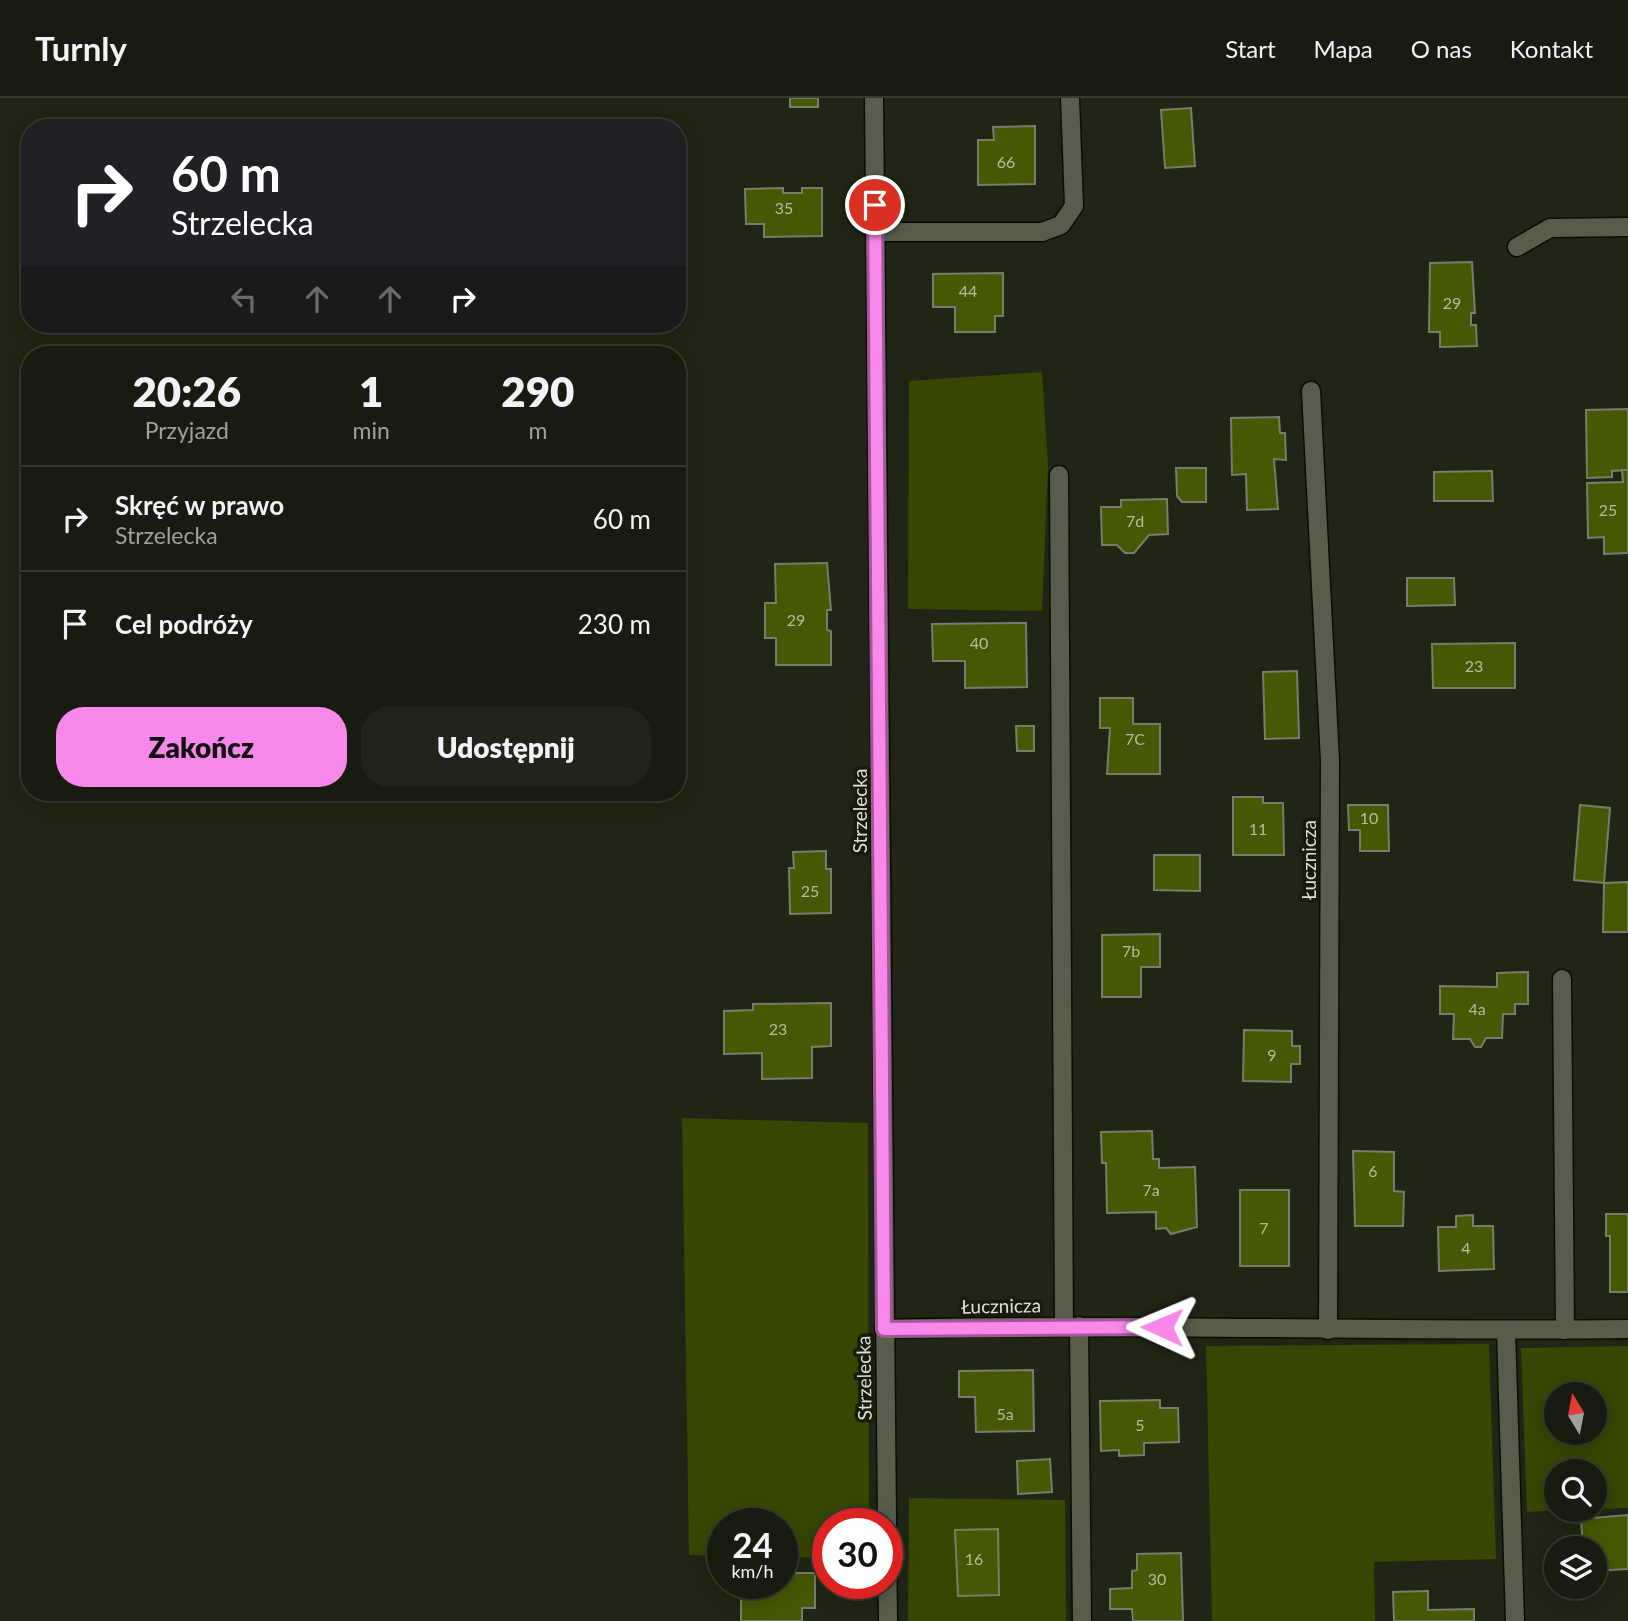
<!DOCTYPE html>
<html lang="pl">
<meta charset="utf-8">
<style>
body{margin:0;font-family:Lato,sans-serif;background:#212519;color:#f1f3f6;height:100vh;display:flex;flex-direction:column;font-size:26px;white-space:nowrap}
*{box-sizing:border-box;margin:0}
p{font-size:23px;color:#9fa19f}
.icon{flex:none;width:38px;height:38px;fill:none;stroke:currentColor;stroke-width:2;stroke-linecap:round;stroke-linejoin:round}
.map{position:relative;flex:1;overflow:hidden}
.drawer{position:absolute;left:21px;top:248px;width:665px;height:455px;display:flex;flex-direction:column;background:#181c10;border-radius:28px;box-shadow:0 4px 18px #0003,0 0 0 2px #363a30}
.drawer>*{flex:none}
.banner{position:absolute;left:21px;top:21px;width:665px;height:214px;border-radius:28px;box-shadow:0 4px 18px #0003,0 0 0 2px #363a30;background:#202124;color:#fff;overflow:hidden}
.needle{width:46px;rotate:350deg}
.controls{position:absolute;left:1544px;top:1284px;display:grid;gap:14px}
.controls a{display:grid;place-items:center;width:63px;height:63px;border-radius:50%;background:#181c10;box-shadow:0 4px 18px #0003,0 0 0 2px #363a30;font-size:35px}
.speed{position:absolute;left:707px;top:1410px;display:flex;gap:14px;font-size:35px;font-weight:700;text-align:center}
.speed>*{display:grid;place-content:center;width:91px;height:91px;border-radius:50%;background:#181c10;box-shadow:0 4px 18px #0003,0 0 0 2px #363a30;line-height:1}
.speed small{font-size:18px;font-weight:400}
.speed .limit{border:10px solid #d22;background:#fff;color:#111}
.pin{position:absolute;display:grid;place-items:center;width:60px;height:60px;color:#fff;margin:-30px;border:4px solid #fff;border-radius:50%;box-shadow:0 2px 7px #0007}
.me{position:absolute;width:77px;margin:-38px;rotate:271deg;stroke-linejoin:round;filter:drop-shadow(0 0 5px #0008)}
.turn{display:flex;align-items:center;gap:24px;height:147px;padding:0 35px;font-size:32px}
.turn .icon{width:91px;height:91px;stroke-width:2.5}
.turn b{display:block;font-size:49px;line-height:60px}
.lanes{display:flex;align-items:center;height:66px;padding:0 35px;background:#0003;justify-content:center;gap:35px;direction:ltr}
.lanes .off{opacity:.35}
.eta{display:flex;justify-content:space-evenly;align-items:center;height:119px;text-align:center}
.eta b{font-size:42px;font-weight:800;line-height:49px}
.cta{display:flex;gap:14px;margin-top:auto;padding:14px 35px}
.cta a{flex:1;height:80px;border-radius:28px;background:#f888ea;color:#111;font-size:28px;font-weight:800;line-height:80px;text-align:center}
.cta a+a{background:#212519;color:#f1f3f6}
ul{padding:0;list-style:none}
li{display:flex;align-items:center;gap:21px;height:105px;padding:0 35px;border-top:2px solid #363a30}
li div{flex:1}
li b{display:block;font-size:26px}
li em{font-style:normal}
header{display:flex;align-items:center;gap:42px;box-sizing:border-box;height:98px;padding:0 35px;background:#181c10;border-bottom:2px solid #363a30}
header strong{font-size:33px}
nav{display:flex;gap:38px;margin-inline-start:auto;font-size:24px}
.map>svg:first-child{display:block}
.green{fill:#374600;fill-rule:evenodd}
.building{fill:#465804;stroke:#777d6b;stroke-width:2}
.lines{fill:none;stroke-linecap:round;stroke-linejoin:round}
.minor-casing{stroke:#0a0e02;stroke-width:21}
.minor{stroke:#575c4b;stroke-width:18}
.route-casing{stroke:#a15898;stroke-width:18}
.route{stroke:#f888ea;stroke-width:12}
.labels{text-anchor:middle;stroke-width:7;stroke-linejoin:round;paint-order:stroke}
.number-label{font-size:16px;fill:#b6bea1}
.street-label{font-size:19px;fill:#dce0d5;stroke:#171b0c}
</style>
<header>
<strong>Turnly</strong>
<nav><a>Start</a><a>Mapa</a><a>O nas</a><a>Kontakt</a></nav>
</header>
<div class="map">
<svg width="1628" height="1523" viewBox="0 0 1628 1523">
<rect width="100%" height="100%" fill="#202515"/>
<g class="green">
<path d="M 1042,274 L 1048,367 L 1042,513 L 908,511 L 909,283 Z"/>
<path d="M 682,1020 L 868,1025 L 869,1426 L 828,1426 L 828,1460 L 782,1459 L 782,1426 L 723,1426 L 723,1458 L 689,1457 Z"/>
<path d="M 1489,1246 L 1496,1461 L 1374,1464 L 1375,1523 L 1212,1523 L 1206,1248 Z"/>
<path d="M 1628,1248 L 1628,1410 L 1594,1411 L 1594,1374 L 1556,1374 L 1556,1412 L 1562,1412 L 1527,1414 L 1521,1250 ZM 1556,1297 L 1594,1297 L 1594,1335 L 1556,1335 Z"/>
<path d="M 909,1400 L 1065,1402 L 1066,1523 L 908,1523 Z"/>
</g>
<g class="building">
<rect x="790" y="0" width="28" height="9"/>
<path d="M 1191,10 L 1195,68 L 1165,70 L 1161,12 Z"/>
<path d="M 1035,28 L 1035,86 L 978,87 L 978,42 L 994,42 L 993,29 Z"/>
<path d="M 783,90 L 783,95 L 802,95 L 802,90 L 822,90 L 822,138 L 764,139 L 764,126 L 746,126 L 745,91 Z"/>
<path d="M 1472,164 L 1475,215 L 1471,215 L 1471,227 L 1476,227 L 1477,248 L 1440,249 L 1440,234 L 1429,234 L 1430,165 Z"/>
<path d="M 1003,175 L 1003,218 L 995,218 L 995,234 L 955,234 L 955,209 L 933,209 L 933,176 Z"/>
<path d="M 1628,311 L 1628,372 L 1612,373 L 1612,379 L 1587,380 L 1586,312 Z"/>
<path d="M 1279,319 L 1280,335 L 1285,335 L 1286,362 L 1274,361 L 1278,411 L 1247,412 L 1246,376 L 1232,377 L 1231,320 Z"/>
<path d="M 1176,370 L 1206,370 L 1206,404 L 1182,404 L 1177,398 Z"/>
<path d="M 1622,372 L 1628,372 L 1628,455 L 1604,456 L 1604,439 L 1588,440 L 1587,385 L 1623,384 Z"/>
<path d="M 1492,373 L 1493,403 L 1434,403 L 1434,374 Z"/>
<path d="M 1167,401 L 1168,436 L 1149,437 L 1134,455 L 1125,455 L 1117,447 L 1102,447 L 1101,409 L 1121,409 L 1121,402 Z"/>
<path d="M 827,465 L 831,512 L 827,512 L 827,532 L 831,533 L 831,567 L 776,567 L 776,540 L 765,540 L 765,505 L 776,505 L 775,466 Z"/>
<path d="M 1407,480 L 1454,480 L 1455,507 L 1407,508 Z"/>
<path d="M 1026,525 L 1027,589 L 965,590 L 965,563 L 933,563 L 932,526 Z"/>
<path d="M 1515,545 L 1515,590 L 1433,590 L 1432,546 Z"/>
<path d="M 1297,573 L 1299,640 L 1265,641 L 1263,574 Z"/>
<path d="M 1100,600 L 1133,600 L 1133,626 L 1160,626 L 1160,676 L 1107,676 L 1110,630 L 1100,630 Z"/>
<path d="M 1016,628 L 1034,628 L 1034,653 L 1017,653 Z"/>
<path d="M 1233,699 L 1263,699 L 1263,705 L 1283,705 L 1284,757 L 1233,757 Z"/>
<path d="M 1348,707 L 1388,707 L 1389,753 L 1360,753 L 1360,732 L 1349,732 Z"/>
<path d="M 1580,707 L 1610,710 L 1604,785 L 1574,782 Z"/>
<path d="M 826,753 L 826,771 L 831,771 L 831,815 L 790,816 L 789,770 L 794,770 L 793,754 Z"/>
<path d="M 1154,757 L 1200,757 L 1200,793 L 1154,792 Z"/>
<path d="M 1628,784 L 1628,834 L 1603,834 L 1604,785 Z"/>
<path d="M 1160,836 L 1160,869 L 1141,869 L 1141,899 L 1102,899 L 1102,837 Z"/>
<path d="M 1528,874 L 1528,906 L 1515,906 L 1515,916 L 1503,916 L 1502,940 L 1486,940 L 1481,949 L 1475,949 L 1470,941 L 1453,941 L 1454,916 L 1440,916 L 1440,888 L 1497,889 L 1497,875 Z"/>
<path d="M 831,905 L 831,948 L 812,949 L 812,980 L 762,981 L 762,955 L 724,956 L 724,913 L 753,912 L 753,906 Z"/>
<path d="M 1244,932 L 1292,933 L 1292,948 L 1300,948 L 1300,966 L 1291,966 L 1291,984 L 1243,983 Z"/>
<path d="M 1152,1033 L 1153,1061 L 1159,1061 L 1159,1070 L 1195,1069 L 1197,1129 L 1171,1136 L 1166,1130 L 1156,1131 L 1156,1114 L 1107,1115 L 1106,1065 L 1102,1065 L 1101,1034 Z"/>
<path d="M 1353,1053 L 1394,1054 L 1394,1093 L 1404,1094 L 1403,1128 L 1355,1128 Z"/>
<rect x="1240" y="1092" width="49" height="76"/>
<path d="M 1606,1116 L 1628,1116 L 1628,1194 L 1610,1194 L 1610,1138 L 1606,1138 Z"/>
<path d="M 1473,1117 L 1473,1128 L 1493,1128 L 1494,1171 L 1439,1173 L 1438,1129 L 1456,1129 L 1456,1118 Z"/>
<path d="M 1033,1272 L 1034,1333 L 976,1334 L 975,1299 L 959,1299 L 959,1273 Z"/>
<path d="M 1160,1302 L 1160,1310 L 1178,1310 L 1179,1344 L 1144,1345 L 1144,1357 L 1119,1358 L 1119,1352 L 1101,1353 L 1100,1303 Z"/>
<path d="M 1050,1361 L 1052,1394 L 1018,1396 L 1017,1363 Z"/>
<path d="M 1628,1417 L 1628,1471 L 1594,1473 L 1594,1451 L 1583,1451 L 1581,1421 Z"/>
<path d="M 998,1431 L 999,1497 L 958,1498 L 955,1432 Z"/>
<path d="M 1181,1455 L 1183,1523 L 1133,1523 L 1132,1511 L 1110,1511 L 1110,1491 L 1132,1490 L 1132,1473 L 1137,1472 L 1137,1456 Z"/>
<path d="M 782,1475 L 815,1475 L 815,1510 L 802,1510 L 802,1523 L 741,1523 L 741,1486 L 782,1486 Z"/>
<path d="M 1428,1493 L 1428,1512 L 1474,1511 L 1474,1523 L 1394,1523 L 1393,1494 Z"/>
</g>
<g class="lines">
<g class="minor-casing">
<g id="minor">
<path d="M 874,0 L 887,1426"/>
<path d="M 875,134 L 1042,134 L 1061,127 L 1074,108 L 1070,0"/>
<path d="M 1517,149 L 1550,130 L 1628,129"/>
<path d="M 1311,293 L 1330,663 L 1328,1232"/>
<path d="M 1059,377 L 1064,1228"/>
<path d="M 1562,881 L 1565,1232"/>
<path d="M 1079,1228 L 1082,1523"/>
<path d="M 884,1231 C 1132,1225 1380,1234 1628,1231"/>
<path d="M 1506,1233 L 1515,1523"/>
<path d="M 887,1433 L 888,1523"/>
</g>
</g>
<use href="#minor" class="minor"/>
</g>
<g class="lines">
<g class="route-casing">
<path id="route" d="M 875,107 L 884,1231 L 1162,1229"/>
</g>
<use href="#route" class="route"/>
</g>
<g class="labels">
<g class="number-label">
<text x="1006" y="70">66</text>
<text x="784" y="116">35</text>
<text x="968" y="199">44</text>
<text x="1452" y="211">29</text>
<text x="1608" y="418">25</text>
<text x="1135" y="429">7d</text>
<text x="796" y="528">29</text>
<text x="979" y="551">40</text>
<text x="1474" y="574">23</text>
<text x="1135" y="647">7C</text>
<text x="1369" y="726">10</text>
<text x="1258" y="737">11</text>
<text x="810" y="799">25</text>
<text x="1131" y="859">7b</text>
<text x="1477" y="917">4a</text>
<text x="778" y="937">23</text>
<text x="1272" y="963">9</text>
<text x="1373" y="1079">6</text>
<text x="1151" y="1098">7a</text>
<text x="1264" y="1136">7</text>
<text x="1466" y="1156">4</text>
<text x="1005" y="1322">5a</text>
<text x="1140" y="1333">5</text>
<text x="974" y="1467">16</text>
<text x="1157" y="1487">30</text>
</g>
<g class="street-label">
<text transform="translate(860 713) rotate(-90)" y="7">Strzelecka</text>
<text transform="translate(1309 762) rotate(-90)" y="7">Łucznicza</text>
<text transform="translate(1001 1208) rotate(-1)" y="7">Łucznicza</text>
<text transform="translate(864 1280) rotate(-91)" y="7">Strzelecka</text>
</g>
</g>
</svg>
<div class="controls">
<a><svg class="needle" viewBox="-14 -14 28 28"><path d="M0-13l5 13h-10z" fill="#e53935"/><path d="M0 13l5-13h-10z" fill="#9fa19f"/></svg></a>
<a><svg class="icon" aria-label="search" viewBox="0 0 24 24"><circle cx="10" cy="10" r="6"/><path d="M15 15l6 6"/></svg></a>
<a><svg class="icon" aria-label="layers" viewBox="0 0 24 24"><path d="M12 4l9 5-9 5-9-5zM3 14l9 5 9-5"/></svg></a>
</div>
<div class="speed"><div>24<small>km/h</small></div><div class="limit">30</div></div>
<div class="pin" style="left:875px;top:107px;background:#d93025"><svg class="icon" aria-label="arrive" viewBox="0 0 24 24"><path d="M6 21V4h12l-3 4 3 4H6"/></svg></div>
<svg class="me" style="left:1162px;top:1229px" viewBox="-20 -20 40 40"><path d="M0-17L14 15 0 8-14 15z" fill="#f888ea" stroke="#fff" stroke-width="4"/></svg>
<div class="banner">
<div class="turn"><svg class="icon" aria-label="right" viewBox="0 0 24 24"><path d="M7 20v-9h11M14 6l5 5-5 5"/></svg><div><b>60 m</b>Strzelecka</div></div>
<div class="lanes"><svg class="icon off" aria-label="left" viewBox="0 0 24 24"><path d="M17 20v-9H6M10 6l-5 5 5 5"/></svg><svg class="icon off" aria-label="ahead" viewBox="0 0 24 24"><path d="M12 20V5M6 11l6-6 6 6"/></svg><svg class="icon off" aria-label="ahead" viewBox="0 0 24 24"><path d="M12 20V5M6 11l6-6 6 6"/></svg><svg class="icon" aria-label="right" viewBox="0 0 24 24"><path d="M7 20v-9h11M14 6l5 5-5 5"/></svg></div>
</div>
<section class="drawer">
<div class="eta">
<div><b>20:26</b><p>Przyjazd</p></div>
<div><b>1</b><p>min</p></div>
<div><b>290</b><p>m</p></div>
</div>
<ul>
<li><svg class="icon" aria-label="right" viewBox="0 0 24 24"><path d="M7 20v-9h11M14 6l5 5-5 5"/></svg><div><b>Skręć w prawo</b><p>Strzelecka</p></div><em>60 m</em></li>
<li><svg class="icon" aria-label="arrive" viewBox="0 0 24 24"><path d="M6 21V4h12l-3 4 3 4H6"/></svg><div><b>Cel podróży</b></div><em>230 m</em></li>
</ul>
<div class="cta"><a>Zakończ</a><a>Udostępnij</a></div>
</section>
</div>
